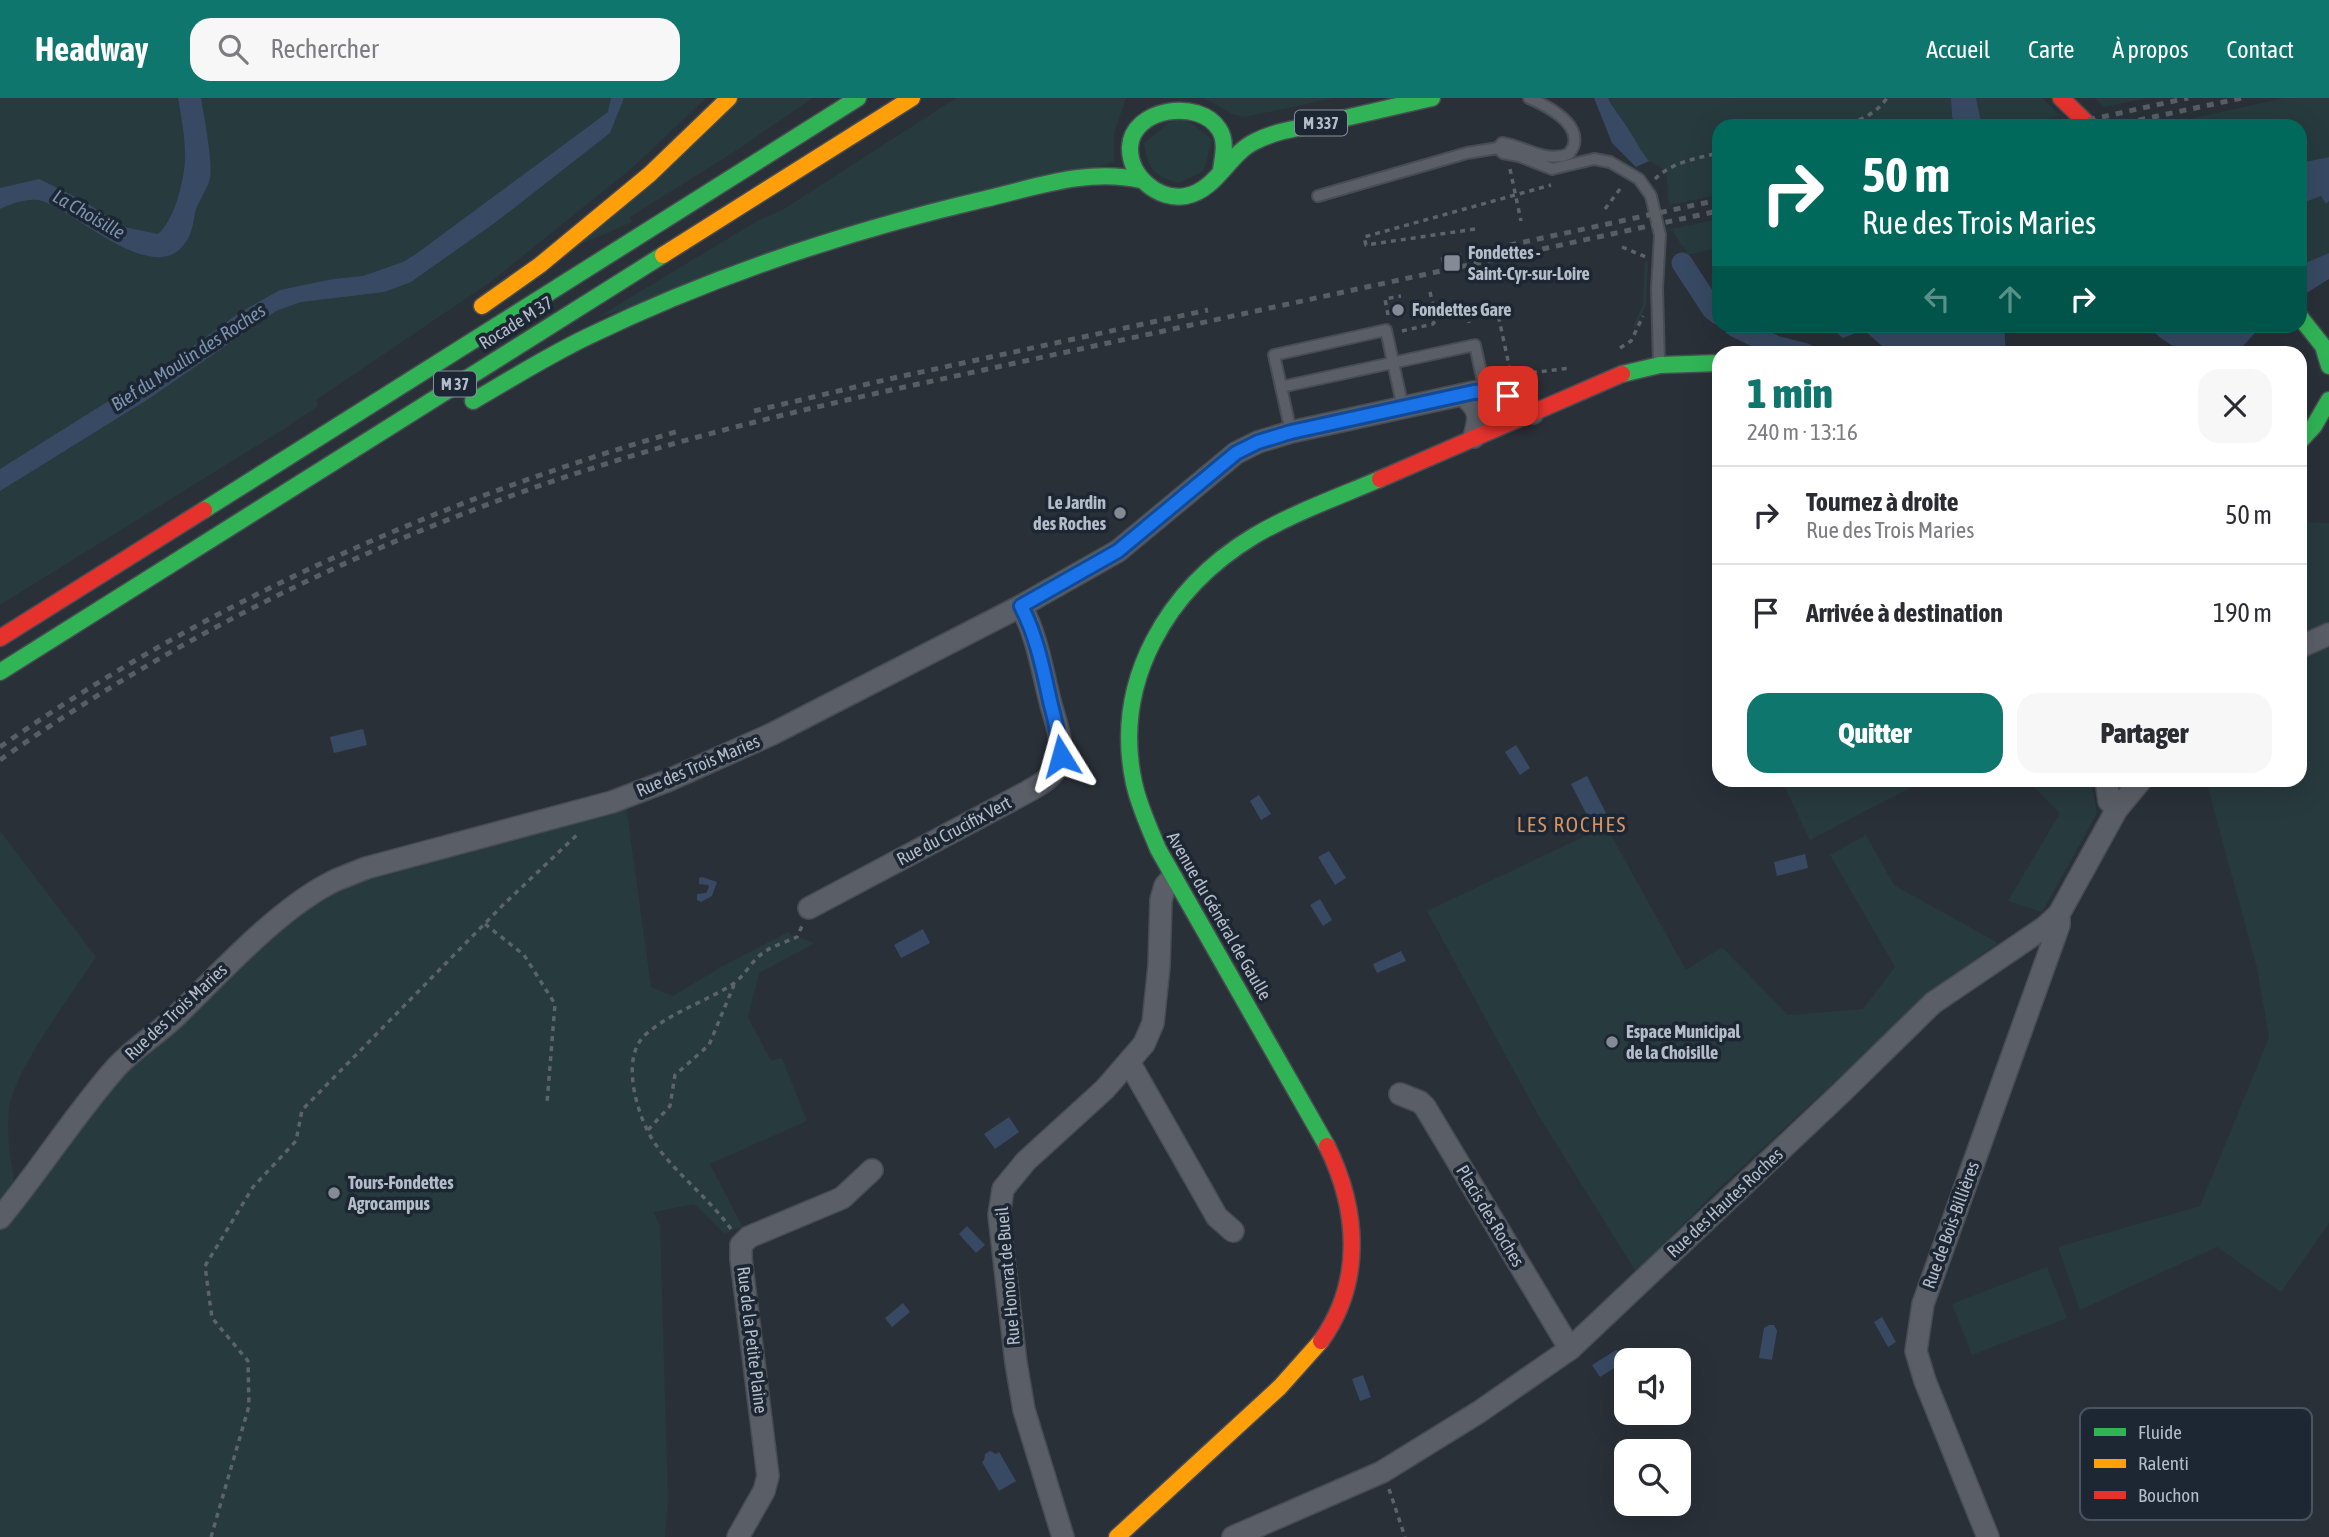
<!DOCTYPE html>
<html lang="fr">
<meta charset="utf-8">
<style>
body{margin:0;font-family:"Asap Condensed",sans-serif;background:#f7f7f7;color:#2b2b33;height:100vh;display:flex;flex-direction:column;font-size:26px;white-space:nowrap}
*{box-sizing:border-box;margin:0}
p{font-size:23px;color:#7c7c81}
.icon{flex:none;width:38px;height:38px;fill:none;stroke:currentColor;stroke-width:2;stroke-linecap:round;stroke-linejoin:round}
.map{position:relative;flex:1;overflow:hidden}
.sheet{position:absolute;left:1712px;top:248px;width:595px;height:441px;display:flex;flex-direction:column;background:#fff;border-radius:21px;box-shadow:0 7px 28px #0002}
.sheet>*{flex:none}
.top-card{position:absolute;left:1712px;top:21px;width:595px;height:214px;border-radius:21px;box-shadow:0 7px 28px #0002;background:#00695c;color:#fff;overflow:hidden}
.fabs{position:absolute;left:1614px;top:1250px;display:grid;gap:14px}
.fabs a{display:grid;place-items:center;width:77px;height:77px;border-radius:14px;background:#fff;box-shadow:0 7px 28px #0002;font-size:35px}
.pin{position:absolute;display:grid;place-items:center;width:60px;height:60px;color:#fff;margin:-30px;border-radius:14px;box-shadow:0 4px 10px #0006}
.me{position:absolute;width:77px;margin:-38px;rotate:352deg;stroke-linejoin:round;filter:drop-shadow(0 0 5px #0008)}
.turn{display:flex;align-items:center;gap:24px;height:147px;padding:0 35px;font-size:32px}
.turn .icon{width:91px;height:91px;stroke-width:2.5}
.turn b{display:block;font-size:49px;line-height:60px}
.lanes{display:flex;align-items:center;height:66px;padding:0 35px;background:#0003;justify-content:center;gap:35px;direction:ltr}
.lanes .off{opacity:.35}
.round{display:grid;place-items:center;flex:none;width:74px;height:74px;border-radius:21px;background:#f7f7f7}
.summary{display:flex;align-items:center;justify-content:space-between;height:119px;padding:0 35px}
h1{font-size:42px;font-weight:800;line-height:52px;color:#0f766e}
.button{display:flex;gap:14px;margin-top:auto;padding:14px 35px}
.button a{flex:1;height:80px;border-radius:21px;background:#0f766e;color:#fff;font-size:28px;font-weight:800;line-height:80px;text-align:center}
.button a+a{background:#f7f7f7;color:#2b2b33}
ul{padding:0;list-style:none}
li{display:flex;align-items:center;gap:21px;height:98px;padding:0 35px;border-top:2px solid #e1e1e2}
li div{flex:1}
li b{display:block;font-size:26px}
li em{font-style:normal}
header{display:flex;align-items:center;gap:42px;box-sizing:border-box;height:98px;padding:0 35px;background:#0f766e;color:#fff}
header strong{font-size:33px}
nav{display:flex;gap:38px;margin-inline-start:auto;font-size:24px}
.search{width:490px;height:63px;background:#f7f7f7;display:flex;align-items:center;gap:18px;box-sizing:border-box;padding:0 24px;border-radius:21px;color:#7c7c81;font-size:26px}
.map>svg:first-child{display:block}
.green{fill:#273a3e}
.water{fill:#384963}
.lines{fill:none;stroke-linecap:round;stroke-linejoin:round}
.canal{stroke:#384963;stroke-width:21}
.lane-casing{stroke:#484c53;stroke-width:14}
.street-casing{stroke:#484c53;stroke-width:24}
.fast-casing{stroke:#484c53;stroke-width:19}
.slow-casing{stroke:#484c53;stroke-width:19}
.jam-casing{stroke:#484c53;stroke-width:19}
.path{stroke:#5d636a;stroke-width:3.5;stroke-dasharray:5 5;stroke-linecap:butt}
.lane{stroke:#5a5e66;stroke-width:10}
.street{stroke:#5a5e66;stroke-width:21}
.fast{stroke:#30b455;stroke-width:16}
.slow{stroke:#ff9f0a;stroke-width:16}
.jam{stroke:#e5322d;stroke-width:16}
.rail{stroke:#595d64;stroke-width:5;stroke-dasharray:7 7;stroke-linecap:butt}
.route-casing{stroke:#114b97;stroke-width:18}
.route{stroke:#1a73e8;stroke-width:12}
.poi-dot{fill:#848b96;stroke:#1d2633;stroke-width:2.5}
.labels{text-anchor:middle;stroke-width:7;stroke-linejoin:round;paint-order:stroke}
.shield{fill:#1d2633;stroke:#878f9c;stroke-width:2}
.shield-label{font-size:16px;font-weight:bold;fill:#b4bcc9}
.poi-label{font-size:18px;font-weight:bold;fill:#b4bcc9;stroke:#1d2633;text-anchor:start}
.street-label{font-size:18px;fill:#b4bcc9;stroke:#1d2633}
.water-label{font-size:19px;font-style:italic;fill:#7c92b1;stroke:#1d2633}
.quarter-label{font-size:21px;letter-spacing:2px;fill:#d59563;stroke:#1d2633}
.key{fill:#1d2633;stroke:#4a5360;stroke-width:2}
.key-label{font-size:19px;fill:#b4bcc9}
</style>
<header>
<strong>Headway</strong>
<div class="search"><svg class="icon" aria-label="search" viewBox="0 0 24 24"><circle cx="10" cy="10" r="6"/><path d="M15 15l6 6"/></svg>Rechercher</div>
<nav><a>Accueil</a><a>Carte</a><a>À propos</a><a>Contact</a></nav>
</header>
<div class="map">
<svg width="2329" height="1439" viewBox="0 0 2329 1439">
<rect width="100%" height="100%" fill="#2a3038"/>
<g class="green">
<path d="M 0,0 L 706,0 L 631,71 L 489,185 L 316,302 L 318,308 L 284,331 L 0,507 Z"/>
<path d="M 738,0 L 813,0 L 731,56 L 630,119 L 632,124 L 568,152 Z"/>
<path d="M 956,0 L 1126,0 L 1114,35 L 1114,64 L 598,219 L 757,123 L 784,111 Z"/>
<path d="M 1204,0 L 1334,0 L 1245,19 L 1232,16 Z"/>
<path d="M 1608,0 L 1951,0 L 1952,19 L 1956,28 L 1718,28 L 1718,97 L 1669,107 L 1667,78 L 1662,70 L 1649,63 L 1636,48 L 1626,27 L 1617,17 Z"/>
<path d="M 1976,0 L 2042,0 L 2060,18 L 2011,28 L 1982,28 Z"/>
<path d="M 2095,0 L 2148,0 L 2104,9 Z"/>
<path d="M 2284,0 L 2329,0 L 2329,59 L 2300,65 L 2300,28 L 2158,28 Z"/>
<path d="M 1180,16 L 1212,42 L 1204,73 L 1179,85 C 1153,78 1148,71 1144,45 Z"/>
<path d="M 2321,98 L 2326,105 L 2329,103 L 2329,155 L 2300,167 L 2300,106 Z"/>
<path d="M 1718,121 L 1718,150 L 1687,157 L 1685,148 L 1682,148 L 1672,131 Z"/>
<path d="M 1645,162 L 1648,163 L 1646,207 L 1635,230 L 1633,229 L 1643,206 Z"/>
<path d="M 2300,424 L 2329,425 L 2329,1125 L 2281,1194 L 2217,1149 L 2080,1212 L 2058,1149 L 2200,1108 L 2269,939 L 2257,870 L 2206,683 L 2300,682 Z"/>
<path d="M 1782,683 L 1923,683 L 1810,742 Z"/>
<path d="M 2028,683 L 2091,683 L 2097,715 L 2042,814 L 2008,803 L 2060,715 Z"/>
<path d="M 626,707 L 651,889 L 673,898 L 721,869 L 788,834 L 791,837 L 815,845 L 759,875 L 748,919 L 771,963 L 782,960 L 807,1023 L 710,1066 L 742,1128 L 725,1136 L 694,1106 L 654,1114 L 660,1128 L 668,1402 L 665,1439 L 0,1439 L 0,733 L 96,859 C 74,893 12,975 9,1012 C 6,1041 12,1070 17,1098 L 64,1033 L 315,794 Z"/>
<path d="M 1606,728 L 1686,872 L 1722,849 L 1788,917 L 1863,911 L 1895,869 L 1830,757 L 1866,737 L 1894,787 L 1998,845 L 1939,888 L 1715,1094 L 1636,1174 L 1537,1015 L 1427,813 Z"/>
<path d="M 2047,1169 L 2067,1220 L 1972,1257 L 1952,1206 Z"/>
</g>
<g class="water">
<path d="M 178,0 L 201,0 C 204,19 213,63 210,80 C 207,93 198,103 195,115 C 193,125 192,137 185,145 C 154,191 73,111 42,103 C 29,99 11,106 0,111 L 0,90 L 39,81 L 82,102 L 124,129 L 158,136 C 175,122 186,77 185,55 C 185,37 181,18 178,0 Z"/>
<path d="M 611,0 L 624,0 L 610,35 L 496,124 L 411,184 L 384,194 L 301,204 L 276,213 L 150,300 L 0,393 L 0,371 L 174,262 L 239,215 L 280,192 L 333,181 L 363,178 L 403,164 L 416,156 L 608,14 Z"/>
<path d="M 1594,0 L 1608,0 C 1613,11 1621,19 1627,29 C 1636,42 1638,50 1649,63 L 1636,69 L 1612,45 Z"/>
<path d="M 1951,0 L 1976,0 L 1982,28 L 1956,28 L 1952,19 Z"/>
<path d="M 2329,59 L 2329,103 L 2326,106 L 2321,98 L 2300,106 L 2300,65 Z"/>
<path d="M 2329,155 L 2329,181 L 2300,199 L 2300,167 Z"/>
<path d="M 1843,228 L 2004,228 L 2006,255 C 1978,256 1914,261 1889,252 C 1878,247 1873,238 1863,232 L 1843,240 L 1838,236 Z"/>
<path d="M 2147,228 L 2261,228 L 2236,256 C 2193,256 2180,259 2147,228 Z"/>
<path d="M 363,631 L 367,647 L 334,655 L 330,639 Z"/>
<path d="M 1516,647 L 1530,670 L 1520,677 L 1505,654 Z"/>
<path d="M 1587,678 L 1606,715 L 1590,723 L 1571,686 Z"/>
<path d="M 1259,697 L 1271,716 L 1261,722 L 1250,703 Z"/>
<path d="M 1329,753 L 1346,780 L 1335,787 L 1318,759 Z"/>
<path d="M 1805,756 L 1808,770 L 1777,778 L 1774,764 Z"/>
<path d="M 702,779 L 717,784 L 712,798 L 701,804 L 697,802 L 697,796 L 706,795 L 709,789 L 708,787 L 699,786 L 699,780 Z"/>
<path d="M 1320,801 L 1332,822 L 1323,828 L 1310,807 Z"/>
<path d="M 923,831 L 930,845 L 901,860 L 894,847 Z"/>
<path d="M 1401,853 L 1406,863 L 1377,875 L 1373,866 Z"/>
<path d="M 1009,1019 L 1019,1034 L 995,1051 L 984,1036 Z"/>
<path d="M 967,1128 L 985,1147 L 976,1155 L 959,1136 Z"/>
<path d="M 903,1205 L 910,1214 L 892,1229 L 885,1220 Z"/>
<path d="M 1882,1219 L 1896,1244 L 1888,1249 L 1874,1224 Z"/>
<path d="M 1769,1227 L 1774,1227 L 1777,1233 L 1772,1262 L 1759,1260 L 1764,1230 Z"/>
<path d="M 1616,1252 L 1623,1255 L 1624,1264 L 1600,1279 L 1592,1267 Z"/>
<path d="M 1363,1277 L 1371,1299 L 1360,1303 L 1352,1281 Z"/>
<path d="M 990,1353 L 996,1356 L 999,1354 L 1016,1383 L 999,1393 L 982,1364 L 984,1362 L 985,1356 Z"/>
</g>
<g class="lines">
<g class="canal">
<path d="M 1682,165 L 1712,211 L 1718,216"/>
<path d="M 1734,228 L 1775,248 L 1806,256"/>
</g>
<g class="lane-casing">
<g id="lane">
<path d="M 1529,0 C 1545,7 1579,24 1574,46 C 1574,49 1571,52 1569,56 C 1544,65 1527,49 1502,45 L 1498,50 L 1503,55 L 1519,58 L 1552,71 L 1594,61 L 1610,64 L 1639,81 L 1651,98 L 1660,137 L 1657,191 L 1659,264"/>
<path d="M 1318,98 L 1467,55 L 1498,50"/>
<path d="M 1281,289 L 1475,247 L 1485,293"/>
<path d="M 1291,334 L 1274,257 L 1386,232 L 1403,310"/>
</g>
</g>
<g class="street-casing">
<g id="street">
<path d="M 1463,297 C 1481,312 1480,318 1474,339"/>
<path d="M 2300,549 L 2329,536"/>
<path d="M 2106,682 L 2109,703 L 2117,711"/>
<path d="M 809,810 L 1027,694 C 1039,687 1053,680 1058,666 C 1065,647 1056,625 1051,607 C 1042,573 1038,540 1021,508"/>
<path d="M 1129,964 L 1217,1119 L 1233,1133"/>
<path d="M 1400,996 L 1420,1004 L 1425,1009 L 1570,1251"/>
<path d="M 0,1120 C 40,1072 73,1019 114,972 C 131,952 155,938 174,920 C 220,876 279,809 336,782 C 346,778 356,774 366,770 L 612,704 L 667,683 L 772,636 L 1021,508 L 1118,453 L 1236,355 L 1258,344 L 1291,334 L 1474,294 C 1500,292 1513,299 1533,315"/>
<path d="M 738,1439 L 764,1393 L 768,1378 L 741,1161 L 741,1147 L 749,1139 L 842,1100 L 872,1072"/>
<path d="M 1063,1439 L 1024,1312 L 1016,1265 L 999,1117 L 1003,1091 L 1026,1063 L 1105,991 L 1144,946 L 1153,925 L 1159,868 L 1161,802 L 1165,788 L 1172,780"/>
<path d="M 1233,1439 L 1382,1374 L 1479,1314 L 1570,1251 L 1842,994 L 1933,905 L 2045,829 L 2059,816 L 2117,711 L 2141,682"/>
<path d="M 1988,1439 L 1925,1283 L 1916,1253 L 1923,1206 L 2059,827 L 2059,816"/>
</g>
</g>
<g class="fast-casing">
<g id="fast">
<path d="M 1221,72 C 1223,58 1227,43 1219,31 C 1199,0 1132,10 1130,49 C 1129,78 1158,103 1186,98 C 1217,92 1229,55 1256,43 C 1278,32 1304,29 1328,24 C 1363,16 1397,8 1432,0"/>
<path d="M 2300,219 L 2323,248 L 2329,268"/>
<path d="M 1622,276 L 1660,267 L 1718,265"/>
<path d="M 473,303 C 511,281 549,257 589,238 C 715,177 848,133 985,101 C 1036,89 1088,70 1141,82"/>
<path d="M 2300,343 L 2314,328 L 2329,302"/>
<path d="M 204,412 L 858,0"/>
<path d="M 0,574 L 663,157"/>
<path d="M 1327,1048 L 1158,751 C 1149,729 1139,708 1134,685 C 1112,583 1168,490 1254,438 C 1293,415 1338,399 1380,381"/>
</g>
</g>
<g class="slow-casing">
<g id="slow">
<path d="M 663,157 L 912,0"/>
<path d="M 482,208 L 540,167 L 650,76 L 729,0"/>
<path d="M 1117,1439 L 1280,1289 L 1321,1243"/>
</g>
</g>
<g class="jam-casing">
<g id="jam">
<path d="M 2061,0 L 2090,28"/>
<path d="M 1380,381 L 1622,276"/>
<path d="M 0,540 L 204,412"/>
<path d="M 1321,1243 C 1364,1183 1358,1111 1327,1048"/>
</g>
</g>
<g class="path">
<path d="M 1840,28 C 1858,24 1876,16 1887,0"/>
<path d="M 1510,71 L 1521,123"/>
<path d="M 1655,81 C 1672,64 1695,61 1718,55"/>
<path d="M 1605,111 L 1623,87"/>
<path d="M 1475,131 L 1366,147 L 1364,139 L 1551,87"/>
<path d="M 1622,149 L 1646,159"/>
<path d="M 1430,194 L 1436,220 L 1496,207 L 1510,272"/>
<path d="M 1467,214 L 1469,225"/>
<path d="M 1388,217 L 1385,201 L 1401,198"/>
<path d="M 1402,233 L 1433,226 L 1436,221"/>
<path d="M 1620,250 L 1631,243 L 1643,218"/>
<path d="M 1512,277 L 1571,270"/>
<path d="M 485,826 L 524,857 L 555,906 L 547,1005"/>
<path d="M 648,1032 L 670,1008 L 675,977 L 709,947 L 734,887"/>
<path d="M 731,1131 C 709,1100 678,1078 656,1047 C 638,1022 619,961 645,937 C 671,914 705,904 733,886 C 745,878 751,863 763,855 C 772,848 786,844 797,839 L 802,828"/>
<path d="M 1389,1391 L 1405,1439"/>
<path d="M 211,1439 L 249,1308 L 248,1263 L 212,1220 L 205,1168 L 253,1089 L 296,1043 L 302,1012 L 504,806 L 580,734"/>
</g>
<use href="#lane" class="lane"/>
<use href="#street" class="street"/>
<use href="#fast" class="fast"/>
<use href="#slow" class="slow"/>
<use href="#jam" class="jam"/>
<g class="rail">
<path d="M 2061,28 L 2188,0"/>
<path d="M 2111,28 L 2242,0"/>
<path d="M 1441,162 L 1718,102"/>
<path d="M 754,313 L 889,281 L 1208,212"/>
<path d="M 0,649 C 206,505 439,402 679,333"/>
<path d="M 0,662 C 189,529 404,427 625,360 C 713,333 802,312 891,292 L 1718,113"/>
</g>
</g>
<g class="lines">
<g class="route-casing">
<path id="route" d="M 1061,658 C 1059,639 1055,622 1050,603 C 1043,571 1037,539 1021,508 L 1118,453 L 1236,355 L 1258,344 L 1291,334 L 1474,294 L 1485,293 L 1508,298"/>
</g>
<use href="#route" class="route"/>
</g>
<g class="poi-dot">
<rect x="1443" y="156" width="18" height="18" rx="3.5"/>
<circle cx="1398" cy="212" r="7"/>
<circle cx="1120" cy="415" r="7"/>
<circle cx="1612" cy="944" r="7"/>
<circle cx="334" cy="1095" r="7"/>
</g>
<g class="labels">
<g class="shield">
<rect x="1295" y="12.5" width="52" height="25" rx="5"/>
<rect x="434" y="273.5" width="42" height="25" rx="5"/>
</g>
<g class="shield-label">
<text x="1321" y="31">M 337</text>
<text x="455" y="292">M 37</text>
</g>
<g class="poi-label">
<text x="1468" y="161">Fondettes -<tspan x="1468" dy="21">Saint-Cyr-sur-Loire</tspan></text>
<text x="1412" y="218">Fondettes Gare</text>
<text x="1106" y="411" text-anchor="end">Le Jardin<tspan x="1106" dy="21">des Roches</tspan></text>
<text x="1626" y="940">Espace Municipal<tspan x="1626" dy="21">de la Choisille</tspan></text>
<text x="348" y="1091">Tours-Fondettes<tspan x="348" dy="21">Agrocampus</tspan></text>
</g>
<g class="street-label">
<text transform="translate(516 225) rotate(-32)" y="6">Rocade M 37</text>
<text transform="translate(698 668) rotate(-23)" y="6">Rue des Trois Maries</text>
<text transform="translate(954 733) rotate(-28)" y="6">Rue du Crucifix Vert</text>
<text transform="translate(1219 818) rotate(60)" y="6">Avenue du Général de Gaulle</text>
<text transform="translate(176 914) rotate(-43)" y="6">Rue des Trois Maries</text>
<text transform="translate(1725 1105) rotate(-43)" y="6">Rue des Hautes Roches</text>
<text transform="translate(1490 1118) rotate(59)" y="6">Placis des Roches</text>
<text transform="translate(1951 1127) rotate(-70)" y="6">Rue de Bois-Billières</text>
<text transform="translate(1008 1178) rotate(-95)" y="6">Rue Honorat de Bueil</text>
<text transform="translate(752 1242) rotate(83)" y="6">Rue de la Petite Plaine</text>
</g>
<g class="water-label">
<text transform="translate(89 116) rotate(30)" y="7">La Choisille</text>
<text transform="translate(188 259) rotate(-33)" y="7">Bief du Moulin des Roches</text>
</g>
<g class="quarter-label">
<text x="1572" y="734">LES ROCHES</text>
</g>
</g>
<rect x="2080" y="1310" width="232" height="112" rx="10" class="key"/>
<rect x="2094" y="1330" width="32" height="8" fill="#30b455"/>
<rect x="2094" y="1361" width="32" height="9" fill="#ff9f0a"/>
<rect x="2094" y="1393" width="32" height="8" fill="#e5322d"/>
<g class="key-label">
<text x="2138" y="1341">Fluide</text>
<text x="2138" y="1372">Ralenti</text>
<text x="2138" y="1404">Bouchon</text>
</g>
</svg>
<div class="fabs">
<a><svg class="icon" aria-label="sound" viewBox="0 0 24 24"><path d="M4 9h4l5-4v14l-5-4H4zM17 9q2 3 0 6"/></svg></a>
<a><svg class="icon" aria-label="search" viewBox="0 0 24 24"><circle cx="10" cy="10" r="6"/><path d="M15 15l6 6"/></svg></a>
</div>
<div class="pin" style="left:1508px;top:298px;background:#d93025"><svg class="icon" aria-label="arrive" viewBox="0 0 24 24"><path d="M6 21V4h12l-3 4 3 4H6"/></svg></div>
<svg class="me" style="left:1061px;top:658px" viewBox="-20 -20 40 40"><path d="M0-17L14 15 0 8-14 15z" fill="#1a73e8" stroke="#fff" stroke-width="4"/></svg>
<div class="top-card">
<div class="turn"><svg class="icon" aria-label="right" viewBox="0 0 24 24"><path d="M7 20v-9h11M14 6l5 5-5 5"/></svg><div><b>50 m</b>Rue des Trois Maries</div></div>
<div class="lanes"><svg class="icon off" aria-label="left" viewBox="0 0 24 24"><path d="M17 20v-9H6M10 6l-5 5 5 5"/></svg><svg class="icon off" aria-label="ahead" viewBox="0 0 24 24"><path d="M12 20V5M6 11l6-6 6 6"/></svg><svg class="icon" aria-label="right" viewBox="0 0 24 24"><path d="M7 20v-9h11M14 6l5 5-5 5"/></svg></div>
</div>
<section class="sheet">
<div class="summary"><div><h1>1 min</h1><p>240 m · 13:16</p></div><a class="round"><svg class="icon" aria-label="close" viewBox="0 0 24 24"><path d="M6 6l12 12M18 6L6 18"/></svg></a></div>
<ul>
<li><svg class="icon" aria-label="right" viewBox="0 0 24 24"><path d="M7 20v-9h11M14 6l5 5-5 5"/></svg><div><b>Tournez à droite</b><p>Rue des Trois Maries</p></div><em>50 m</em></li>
<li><svg class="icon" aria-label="arrive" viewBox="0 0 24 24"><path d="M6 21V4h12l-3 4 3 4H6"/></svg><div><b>Arrivée à destination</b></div><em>190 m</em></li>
</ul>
<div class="button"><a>Quitter</a><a>Partager</a></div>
</section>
</div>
